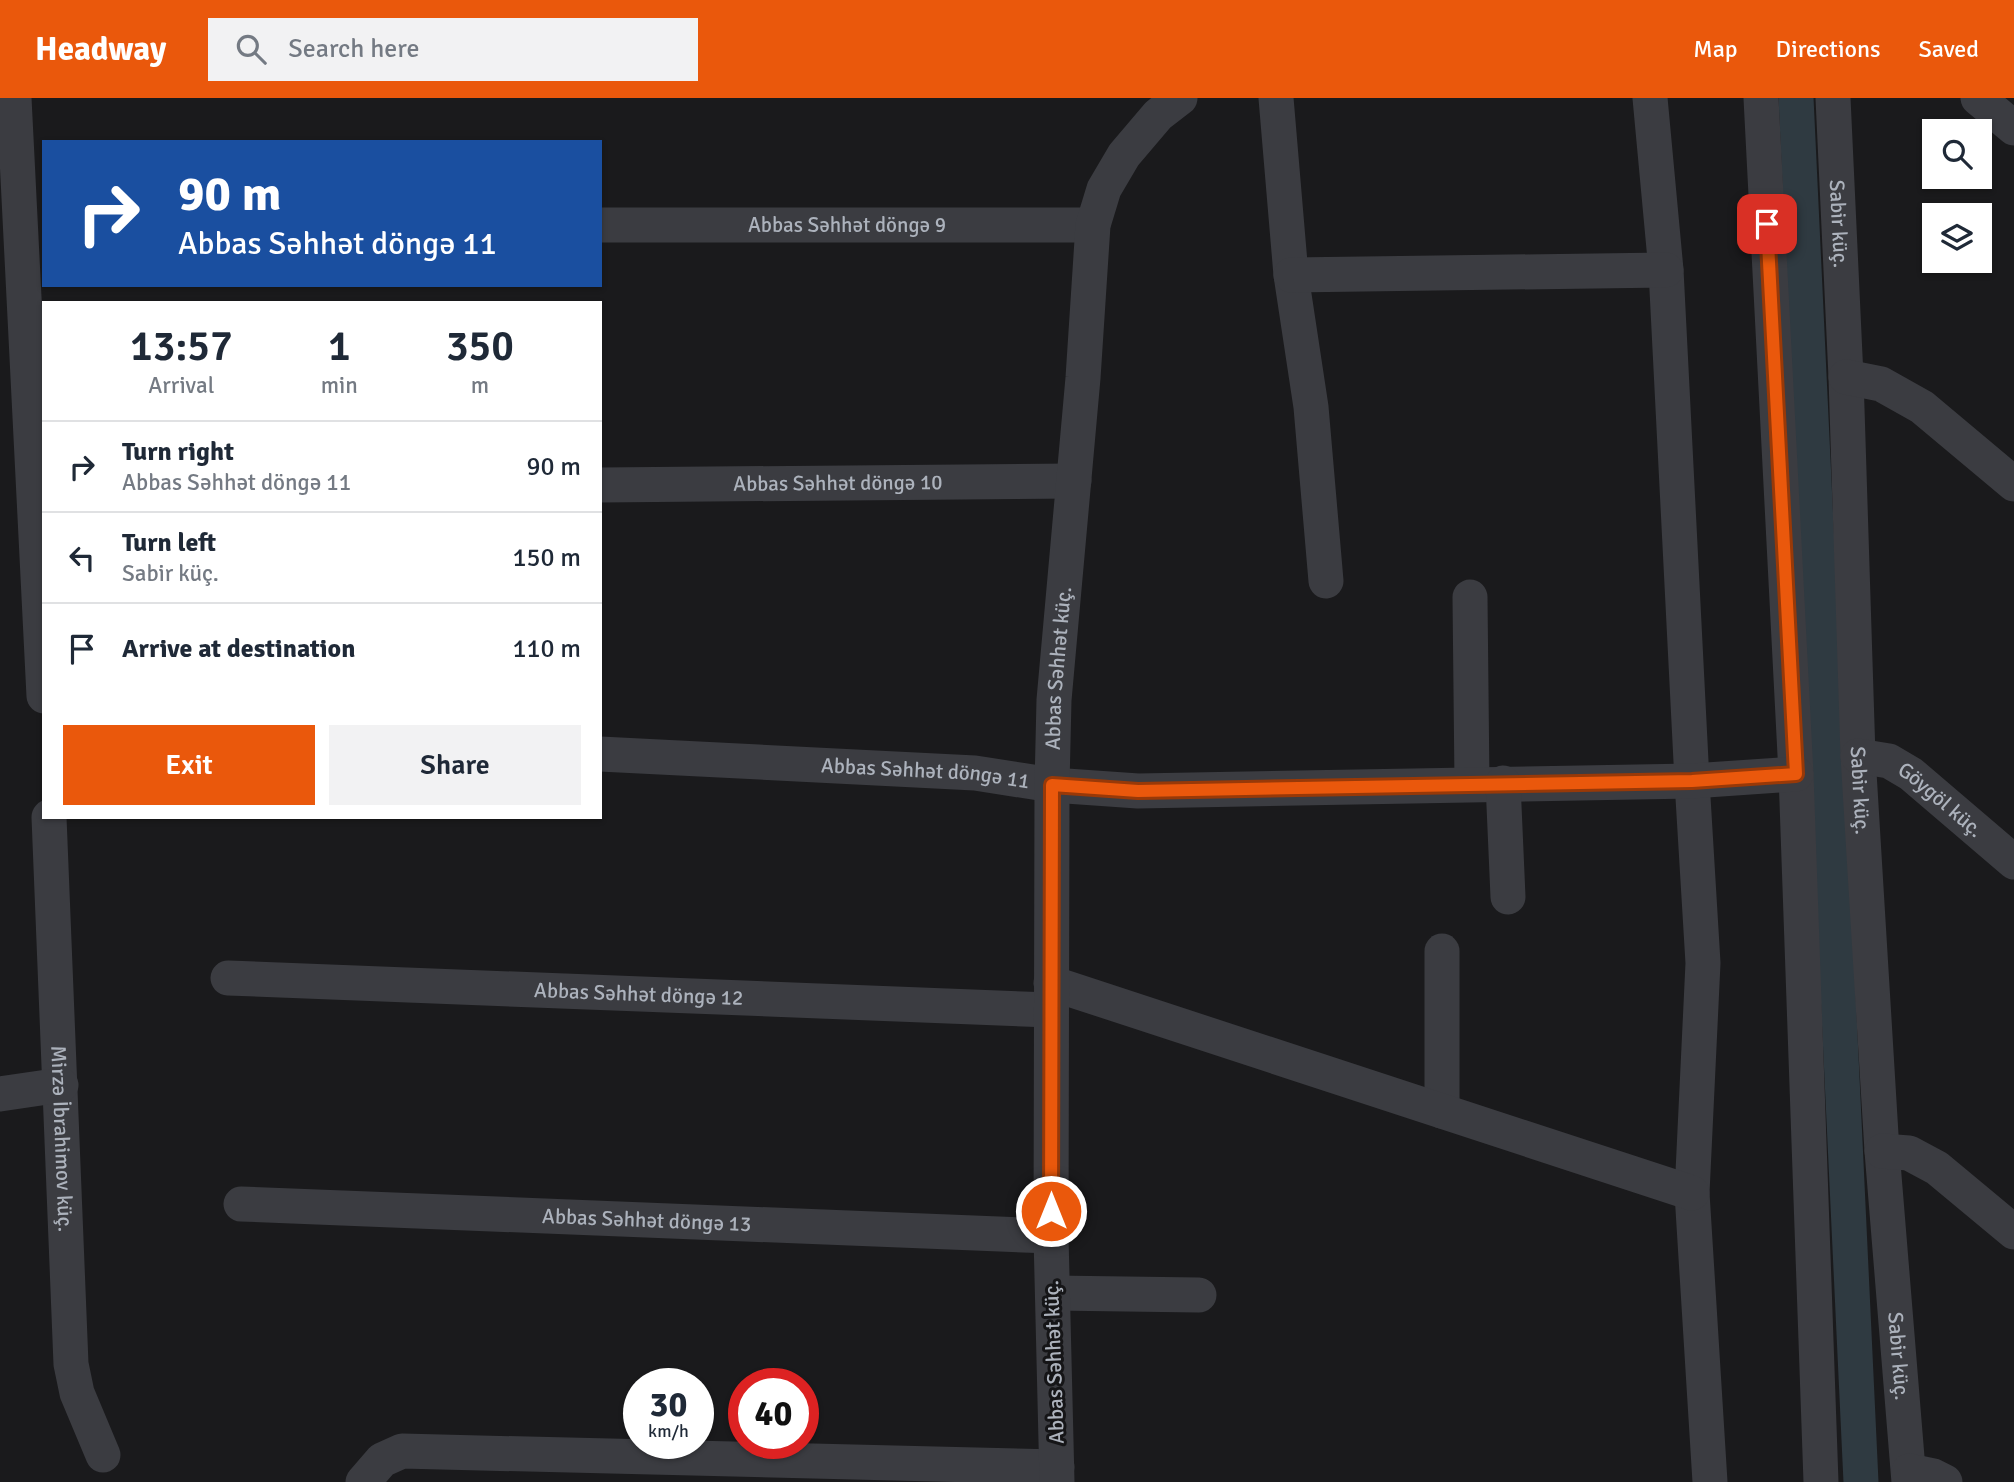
<!DOCTYPE html>
<meta charset="utf-8">
<style>
body{margin:0;font-family:Signika,sans-serif;background:#f2f2f3;color:#1f2937;height:100vh;display:flex;flex-direction:column;font-size:26px;white-space:nowrap}
*{box-sizing:border-box;margin:0}
p{font-size:23px;color:#747a83}
.icon{flex:none;width:38px;height:38px;fill:none;stroke:currentColor;stroke-width:2;stroke-linecap:round;stroke-linejoin:round}
.map{position:relative;flex:1;overflow:hidden}
.panel{position:absolute;left:42px;top:203px;width:560px;height:518px;display:flex;flex-direction:column;background:#fff;border-radius:0px;box-shadow:0 2px 5px #0004}
.panel>*{flex:none}
.banner{position:absolute;left:42px;top:42px;width:560px;height:147px;border-radius:0px;box-shadow:0 2px 5px #0004;background:#1a4fa0;color:#fff;overflow:hidden}
.fabs{position:absolute;left:1922px;top:21px;display:grid;gap:14px}
.fabs a{display:grid;place-items:center;width:70px;height:70px;border-radius:0px;background:#fff;box-shadow:0 2px 5px #0004;font-size:35px}
.speed{position:absolute;left:623px;top:1270px;display:flex;gap:14px;font-size:35px;font-weight:700;text-align:center}
.speed>*{display:grid;place-content:center;width:91px;height:91px;border-radius:50%;background:#fff;box-shadow:0 2px 5px #0004;line-height:1}
.speed small{font-size:18px;font-weight:400}
.speed .limit{border:10px solid #d22;background:#fff;color:#111}
.pin{position:absolute;display:grid;place-items:center;width:60px;height:60px;color:#fff;margin:-30px;border-radius:14px;box-shadow:0 4px 10px #0006}
.me{position:absolute;width:77px;margin:-38px;rotate:0deg;stroke-linejoin:round;filter:drop-shadow(0 0 5px #0008)}
.turn{display:flex;align-items:center;gap:24px;height:147px;padding:0 21px;font-size:32px}
.turn .icon{width:91px;height:91px;stroke-width:2.5}
.turn b{display:block;font-size:49px;line-height:60px}
.eta{display:flex;justify-content:space-evenly;align-items:center;height:119px;text-align:center}
.eta b{font-size:42px;font-weight:600;line-height:49px}
.primary-button{display:flex;gap:14px;margin-top:auto;padding:14px 21px}
.primary-button a{flex:1;height:80px;border-radius:0px;background:#ea580c;color:#fff;font-size:28px;font-weight:600;line-height:80px;text-align:center}
.primary-button a+a{background:#f2f2f3;color:#1f2937}
ul{padding:0;list-style:none}
li{display:flex;align-items:center;gap:21px;height:91px;padding:0 21px;border-top:2px solid #e0e1e3}
li div{flex:1}
li b{display:block;font-size:26px}
li em{font-style:normal}
header{display:flex;align-items:center;gap:42px;box-sizing:border-box;height:98px;padding:0 35px;background:#ea580c;color:#fff}
header strong{font-size:33px}
nav{display:flex;gap:38px;margin-inline-start:auto;font-size:24px}
.search{width:490px;height:63px;background:#f2f2f3;display:flex;align-items:center;gap:18px;box-sizing:border-box;padding:0 24px;border-radius:0px;color:#747a83;font-size:26px}
.map>svg:first-child{display:block}
.lines{fill:none;stroke-linecap:round;stroke-linejoin:round}
.canal{stroke:#2f3a41;stroke-width:35}
.minor{stroke:#3b3c41;stroke-width:35}
.route-casing{stroke:#983908;stroke-width:18}
.route{stroke:#ea580c;stroke-width:12}
.labels{text-anchor:middle;stroke-width:6;stroke-linejoin:round;paint-order:stroke}
.street-label{font-size:21px;fill:#acb2bc;stroke:#151517}
</style>
<header>
<strong>Headway</strong>
<div class="search"><svg class="icon" aria-label="search" viewBox="0 0 24 24"><circle cx="10" cy="10" r="6"/><path d="M15 15l6 6"/></svg>Search here</div>
<nav><a>Map</a><a>Directions</a><a>Saved</a></nav>
</header>
<div class="map">
<svg width="2014" height="1384" viewBox="0 0 2014 1384">
<rect width="100%" height="100%" fill="#1a1a1c"/>
<g class="lines">
<path class="canal" d="M 1796,0 L 1861,1384"/>
<g class="minor">
<path d="M 14,0 L 44,598"/>
<path d="M 1276,0 L 1291,177 L 1311,309 L 1326,483"/>
<path d="M 1650,0 L 1666,172 L 1692,683 L 1703,865 L 1692,1095 L 1710,1384"/>
<path d="M 1761,0 L 1796,676 L 1821,1384"/>
<path id="s1" d="M 1833,0 L 1846,279 L 1858,658 L 1882,1053 L 1909,1384"/>
<path d="M 1978,0 L 2014,30"/>
<path id="s2" d="M 600,127 L 1093,127"/>
<path d="M 1291,177 L 1666,172"/>
<path d="M 1846,279 L 1881,286 L 1922,309 L 2014,386"/>
<path id="s3" d="M 600,387 L 1074,383"/>
<path d="M 1470,499 L 1472,686"/>
<path id="s4" d="M 600,656 L 975,675 L 1052,687 L 1138,693 L 1692,683 L 1796,676"/>
<path id="s5" d="M 1858,658 L 1889,663 L 1911,676 L 2014,764"/>
<path d="M 1503,685 L 1508,799"/>
<path id="s6" d="M 49,719 L 71,1266 L 77,1295 L 103,1357"/>
<path d="M 1442,853 L 1442,1013"/>
<path id="s7" d="M 228,880 L 1051,912"/>
<path d="M 1051,885 L 1692,1095"/>
<path d="M 0,996 L 61,987"/>
<path d="M 1882,1053 L 1909,1055 L 1937,1070 L 2014,1134"/>
<path id="s8" d="M 241,1106 L 1051,1138"/>
<path d="M 1053,1195 L 1199,1197"/>
<path d="M 1909,1373 L 1933,1378 L 1945,1384"/>
<path d="M 363,1384 L 382,1362 L 402,1353 L 1057,1369"/>
<path id="s9" d="M 1057,1384 L 1051,1138 L 1052,687 L 1054,602 L 1083,280 L 1093,127 L 1104,91 L 1124,57 L 1158,17 L 1180,0"/>
</g>
</g>
<g class="lines">
<g class="route-casing">
<path id="route" d="M 1051,1113 L 1052,687 L 1138,693 L 1692,683 L 1796,676 L 1767,126"/>
</g>
<use href="#route" class="route"/>
</g>
<g class="labels">
<g class="street-label">
<text dy="7" stroke="none"><textPath href="#s1" startOffset="126">Sabir küç.</textPath></text>
<text dy="7" stroke="none"><textPath href="#s2" startOffset="247">Abbas Səhhət döngə 9</textPath></text>
<text dy="7" stroke="none"><textPath href="#s3" startOffset="238">Abbas Səhhət döngə 10</textPath></text>
<text dy="7" stroke="none"><textPath href="#s9" startOffset="814">Abbas Səhhət küç.</textPath></text>
<text dy="7" stroke="none"><textPath href="#s4" startOffset="326">Abbas Səhhət döngə 11</textPath></text>
<text dy="7" stroke="none"><textPath href="#s1" startOffset="693">Sabir küç.</textPath></text>
<text dy="7" stroke="none"><textPath href="#s5" startOffset="96">Göygöl küç.</textPath></text>
<text dy="7" stroke="none"><textPath href="#s7" startOffset="411">Abbas Səhhət döngə 12</textPath></text>
<text dy="7" stroke="none"><textPath href="#s6" startOffset="322">Mirzə İbrahimov küç.</textPath></text>
<text dy="7" stroke="none"><textPath href="#s8" startOffset="406">Abbas Səhhət döngə 13</textPath></text>
<text dy="7" stroke="none"><textPath href="#s1" startOffset="1260">Sabir küç.</textPath></text>
<text transform="translate(1054 1264) rotate(-92)" y="7">Abbas Səhhət küç.</text>
</g>
</g>
</svg>
<div class="fabs">
<a><svg class="icon" aria-label="search" viewBox="0 0 24 24"><circle cx="10" cy="10" r="6"/><path d="M15 15l6 6"/></svg></a>
<a><svg class="icon" aria-label="layers" viewBox="0 0 24 24"><path d="M12 4l9 5-9 5-9-5zM3 14l9 5 9-5"/></svg></a>
</div>
<div class="speed"><div>30<small>km/h</small></div><div class="limit">40</div></div>
<div class="pin" style="left:1767px;top:126px;background:#d93025"><svg class="icon" aria-label="arrive" viewBox="0 0 24 24"><path d="M6 21V4h12l-3 4 3 4H6"/></svg></div>
<svg class="me" style="left:1051px;top:1113px" viewBox="-20 -20 40 40"><circle r="17" fill="#ea580c" stroke="#fff" stroke-width="3"/><path d="M0-11L8 9 0 5-8 9z" fill="#fff"/></svg>
<div class="banner">
<div class="turn"><svg class="icon" aria-label="right" viewBox="0 0 24 24"><path d="M7 20v-9h11M14 6l5 5-5 5"/></svg><div><b>90 m</b>Abbas Səhhət döngə 11</div></div>
</div>
<section class="panel">
<div class="eta">
<div><b>13:57</b><p>Arrival</p></div>
<div><b>1</b><p>min</p></div>
<div><b>350</b><p>m</p></div>
</div>
<ul>
<li><svg class="icon" aria-label="right" viewBox="0 0 24 24"><path d="M7 20v-9h11M14 6l5 5-5 5"/></svg><div><b>Turn right</b><p>Abbas Səhhət döngə 11</p></div><em>90 m</em></li>
<li><svg class="icon" aria-label="left" viewBox="0 0 24 24"><path d="M17 20v-9H6M10 6l-5 5 5 5"/></svg><div><b>Turn left</b><p>Sabir küç.</p></div><em>150 m</em></li>
<li><svg class="icon" aria-label="arrive" viewBox="0 0 24 24"><path d="M6 21V4h12l-3 4 3 4H6"/></svg><div><b>Arrive at destination</b></div><em>110 m</em></li>
</ul>
<div class="primary-button"><a>Exit</a><a>Share</a></div>
</section>
</div>
